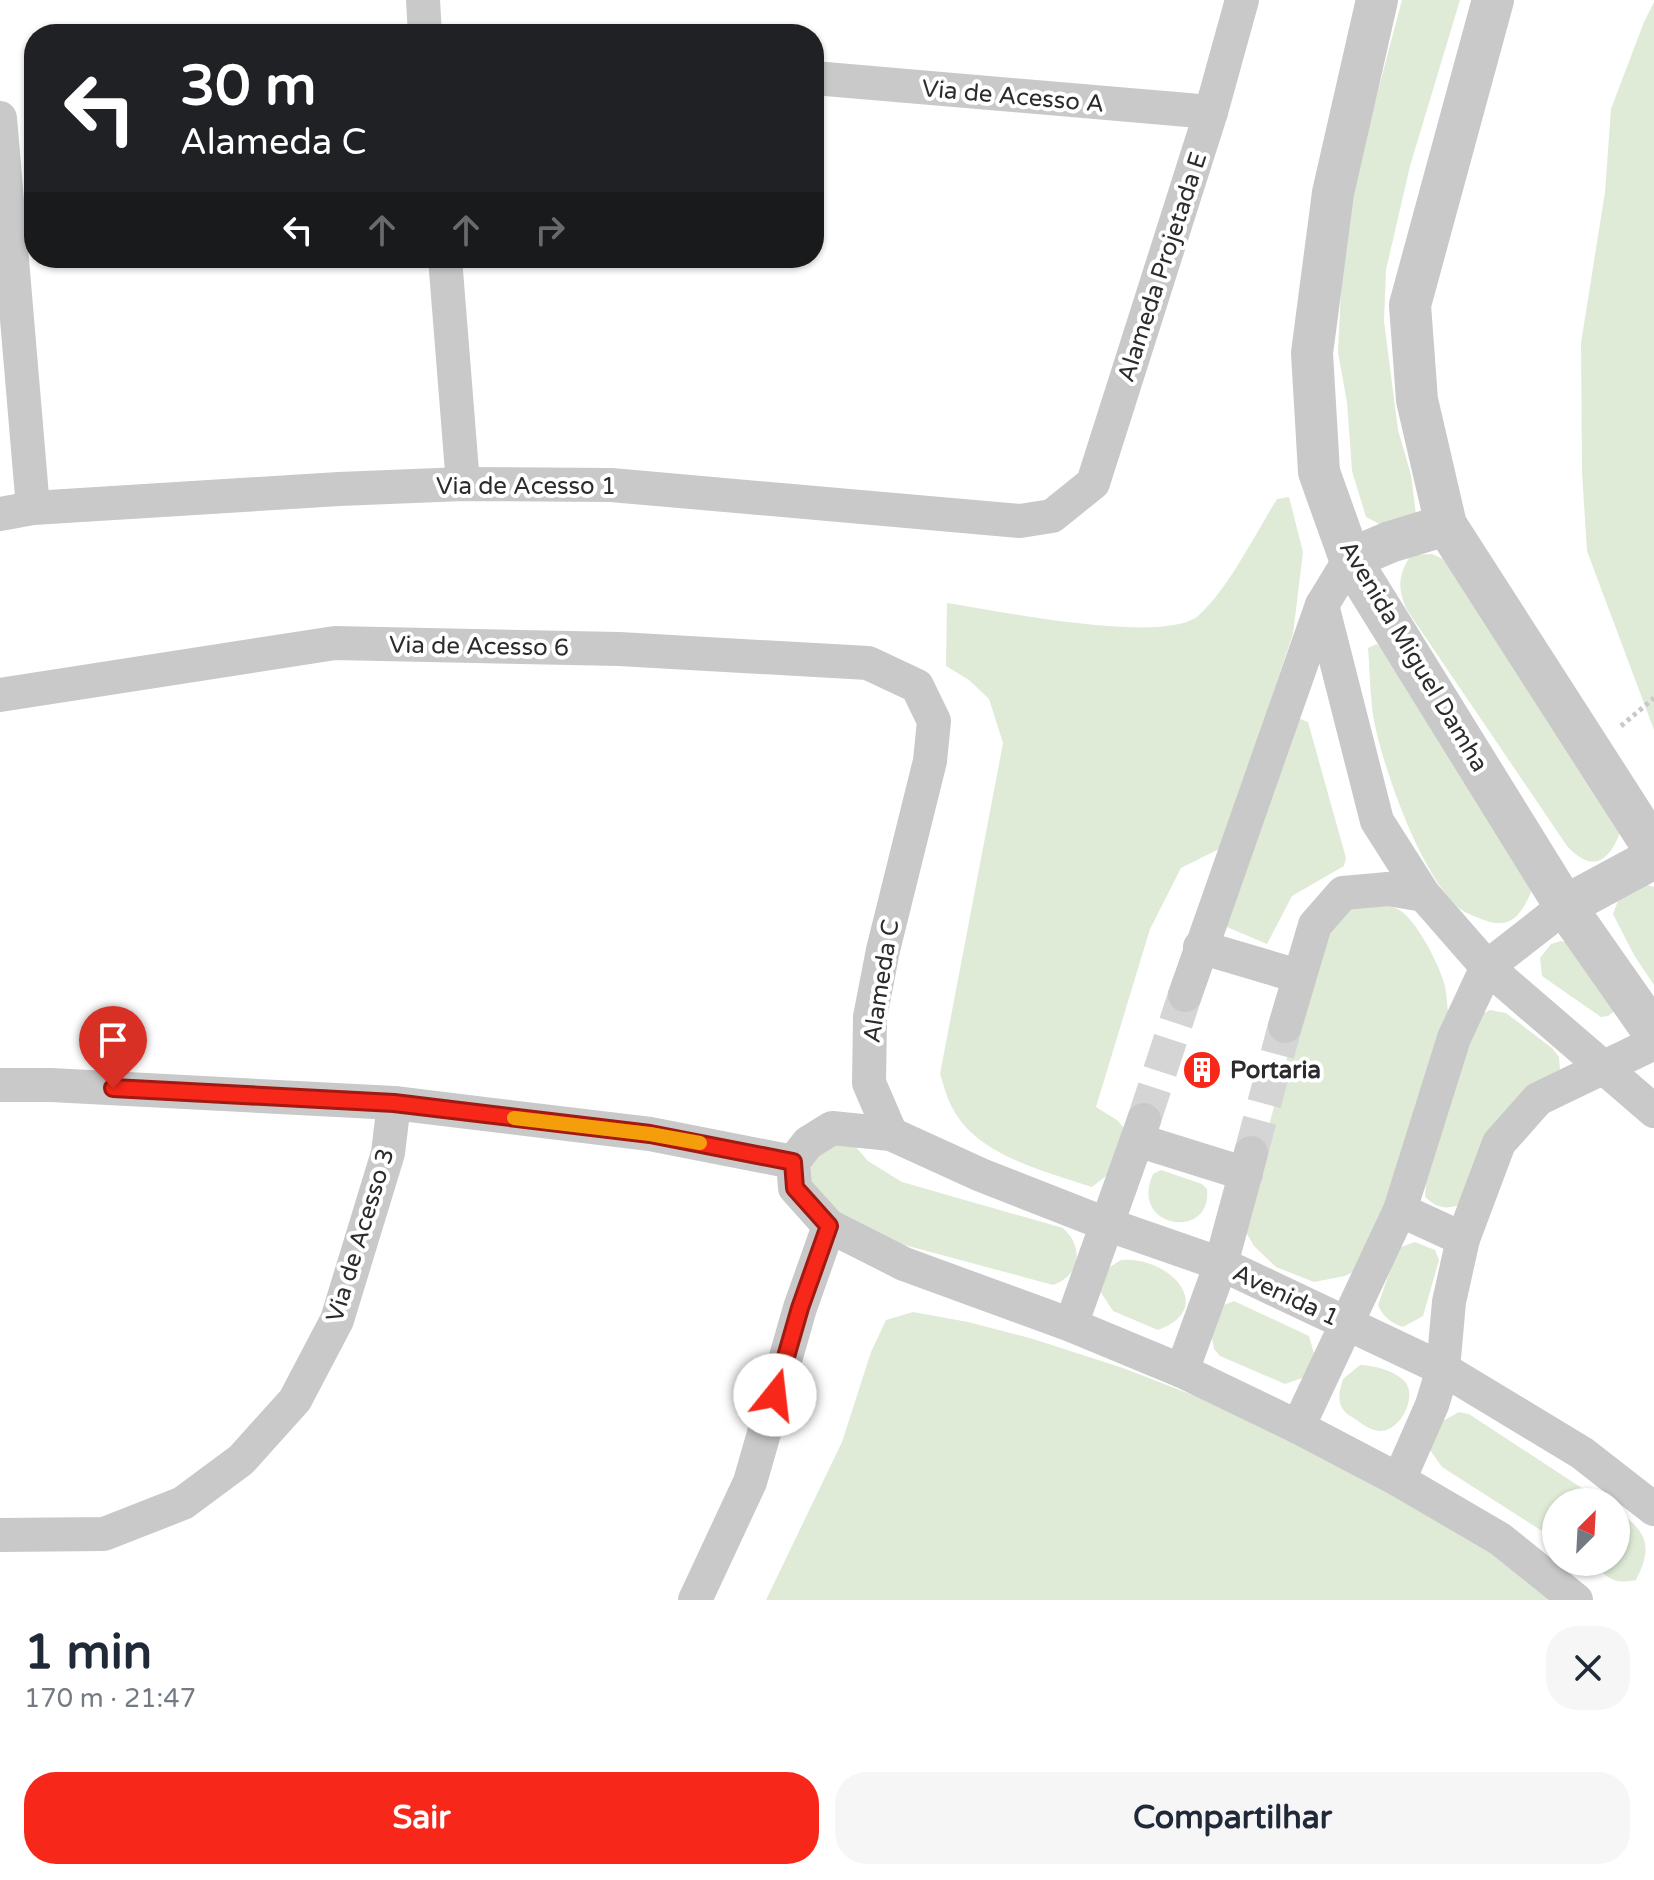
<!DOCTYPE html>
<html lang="pt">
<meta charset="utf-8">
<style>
body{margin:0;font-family:"Varela Round",sans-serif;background:#f6f6f7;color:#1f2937;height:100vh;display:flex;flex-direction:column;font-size:30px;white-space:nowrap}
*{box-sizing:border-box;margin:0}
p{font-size:26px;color:#747a83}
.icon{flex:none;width:44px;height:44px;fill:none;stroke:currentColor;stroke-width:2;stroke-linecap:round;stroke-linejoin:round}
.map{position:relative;height:1600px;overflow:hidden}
.drawer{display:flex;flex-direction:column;background:#fff;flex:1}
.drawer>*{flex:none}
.banner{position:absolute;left:24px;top:24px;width:800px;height:244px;border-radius:32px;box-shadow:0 2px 6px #0004;background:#202124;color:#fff;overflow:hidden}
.needle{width:52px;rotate:24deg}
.fabs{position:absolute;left:1542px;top:1488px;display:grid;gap:16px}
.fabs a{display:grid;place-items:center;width:88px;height:88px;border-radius:50%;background:#fff;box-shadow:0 2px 6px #0004;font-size:40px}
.pin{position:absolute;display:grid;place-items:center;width:68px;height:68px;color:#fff;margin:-82px -34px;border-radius:50% 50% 50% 0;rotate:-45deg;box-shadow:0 0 8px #0007}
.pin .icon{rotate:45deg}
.me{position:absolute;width:88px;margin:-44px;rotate:16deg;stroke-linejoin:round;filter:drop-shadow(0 0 6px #0008)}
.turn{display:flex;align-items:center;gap:28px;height:168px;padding:0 24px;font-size:36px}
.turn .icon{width:104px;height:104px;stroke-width:2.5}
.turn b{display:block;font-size:56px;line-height:68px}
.lanes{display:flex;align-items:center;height:76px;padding:0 24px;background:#0003;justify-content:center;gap:40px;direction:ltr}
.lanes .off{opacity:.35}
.round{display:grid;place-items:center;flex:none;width:84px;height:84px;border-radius:32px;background:#f6f6f7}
.summary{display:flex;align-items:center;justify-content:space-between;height:136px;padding:0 24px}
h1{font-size:48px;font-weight:700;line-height:60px}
.action{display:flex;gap:16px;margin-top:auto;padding:16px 24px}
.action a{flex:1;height:92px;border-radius:32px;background:#f7271a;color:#fff;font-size:32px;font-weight:700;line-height:92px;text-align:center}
.action a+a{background:#f6f6f7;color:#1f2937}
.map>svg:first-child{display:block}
.green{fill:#dfebd7}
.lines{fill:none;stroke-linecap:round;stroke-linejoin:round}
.minor-tunnel{stroke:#d5d5d5;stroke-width:34;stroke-dasharray:34 17;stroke-linecap:butt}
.path{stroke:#c9c9c9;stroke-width:5;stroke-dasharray:4 4;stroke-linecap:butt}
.minor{stroke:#c9c9c9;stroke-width:34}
.tertiary{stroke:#c9c9c9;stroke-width:42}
.route-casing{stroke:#a11911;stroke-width:20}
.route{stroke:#f7271a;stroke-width:14}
.slow{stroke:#f59e0b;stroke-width:14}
.labels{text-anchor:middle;stroke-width:8;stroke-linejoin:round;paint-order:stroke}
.street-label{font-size:24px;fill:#2c2c2c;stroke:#fff}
.poi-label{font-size:24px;font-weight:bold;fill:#2c2c2c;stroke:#fff;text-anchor:start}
</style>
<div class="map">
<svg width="1654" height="1600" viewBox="0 0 1654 1600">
<rect width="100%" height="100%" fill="#fff"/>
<g class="green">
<path d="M 1402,0 L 1460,0 L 1410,166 L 1386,270 L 1384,321 L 1398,430 L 1411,475 L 1416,515 L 1383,526 L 1366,517 L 1352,471 L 1347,402 L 1338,353 L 1343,245 L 1368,128 Z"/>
<path d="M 1654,2 L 1654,730 L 1587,551 L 1582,472 L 1581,343 L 1605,192 L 1611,109 L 1644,22 Z"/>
<path d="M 1289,497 L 1303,552 L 1293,634 L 1221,848 L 1181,868 L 1150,929 L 1096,1107 L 1117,1120 L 1131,1136 L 1115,1169 L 1092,1187 C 1045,1171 978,1156 953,1109 C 947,1099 944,1086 940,1074 L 1003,743 L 989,699 L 969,680 L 946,666 L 947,603 C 994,610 1166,646 1199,615 C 1228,589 1256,533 1277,499 Z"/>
<path d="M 1432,554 L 1443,559 L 1620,833 C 1608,863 1592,873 1567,846 L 1407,610 C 1397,590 1398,574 1411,555 Z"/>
<path d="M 1377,644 L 1389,655 L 1534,886 C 1522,913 1513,932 1481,919 C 1474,916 1465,913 1459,908 C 1421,876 1384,770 1374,721 C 1370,697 1370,672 1368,648 Z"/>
<path d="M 1296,717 L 1308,722 L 1346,858 L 1344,866 L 1292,896 L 1267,944 L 1222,925 Z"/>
<path d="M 1644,884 L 1654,887 L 1654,985 L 1634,955 L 1613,914 L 1619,898 Z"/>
<path d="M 1371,903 C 1381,905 1392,905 1401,911 C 1418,923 1440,966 1445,986 C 1447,996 1447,1008 1449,1018 L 1372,1262 L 1345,1276 L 1314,1282 L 1276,1267 L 1254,1246 L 1239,1220 L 1243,1190 L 1267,1133 L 1313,959 L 1339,911 Z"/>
<path d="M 1561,941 L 1569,943 L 1615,1011 L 1608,1016 L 1601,1017 L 1542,976 L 1540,958 L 1551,944 Z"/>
<path d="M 1490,1010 L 1506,1013 L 1552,1048 L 1559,1057 L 1560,1069 L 1554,1082 L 1466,1202 C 1449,1210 1439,1210 1425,1197 L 1426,1182 L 1476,1017 Z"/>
<path d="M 818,1141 L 855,1146 L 868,1161 L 902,1182 L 1063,1228 C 1084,1247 1081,1275 1053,1285 L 875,1237 L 822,1211 L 801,1159 Z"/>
<path d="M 1161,1170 L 1202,1184 L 1207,1189 C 1213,1241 1128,1229 1153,1174 Z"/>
<path d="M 1415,1242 L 1435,1250 L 1439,1260 L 1423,1316 L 1403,1327 C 1391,1323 1383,1317 1378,1305 L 1398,1248 Z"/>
<path d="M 1121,1260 C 1167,1255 1219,1307 1158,1330 L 1113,1311 L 1100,1291 L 1105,1270 Z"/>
<path d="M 1234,1301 L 1309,1336 L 1315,1357 L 1305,1377 L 1285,1384 L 1220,1356 L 1214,1349 L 1210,1327 L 1224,1305 Z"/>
<path d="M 913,1312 L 968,1322 L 1030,1338 L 1123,1368 L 1216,1404 L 1437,1514 L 1559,1600 L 766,1600 L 842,1442 L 871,1352 L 886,1320 Z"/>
<path d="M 1360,1365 C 1373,1365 1397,1371 1406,1383 C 1417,1399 1399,1432 1380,1431 C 1370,1431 1360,1422 1352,1417 C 1336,1408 1338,1395 1343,1379 Z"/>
<path d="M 1459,1412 L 1469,1414 L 1603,1502 L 1556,1502 L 1556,1540 L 1442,1467 L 1430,1450 L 1441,1422 Z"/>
<path d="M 1616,1510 C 1646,1530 1654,1546 1636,1580 C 1611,1585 1608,1577 1591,1562 L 1616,1562 Z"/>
</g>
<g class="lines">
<g class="minor-tunnel">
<path d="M 1144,1120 L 1185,995"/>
<path d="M 1251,1153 L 1285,1026"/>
</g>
<path class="path" d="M 1621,726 L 1654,698"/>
<g class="minor">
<path d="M 423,0 L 425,34"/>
<path d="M 814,78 L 1211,112"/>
<path d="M 0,118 L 33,508"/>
<path d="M 445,258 L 463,484"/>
<path d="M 0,514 L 33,508 L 339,489 L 463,484 L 611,485 L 1020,521 L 1052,516 L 1093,483 L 1211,112 L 1242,0"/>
<path d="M 1322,605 L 1377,821 L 1424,895 L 1487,967 L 1654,1111"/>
<path d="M 0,695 L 335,643 L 619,649 L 868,663 L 917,686 L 934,721 L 930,761 L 883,950 L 870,1017 L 869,1083 L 891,1134 L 832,1128 L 808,1143 L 793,1162 L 795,1188 L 829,1226 L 800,1308 L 750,1482 L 695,1600"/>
<path d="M 1200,947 L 1298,976"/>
<path d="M 1185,995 L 1322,605 L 1350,559"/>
<path d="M 1285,1026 L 1315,925 L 1343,893 L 1388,889 L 1424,895"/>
<path d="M 0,1085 L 51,1085 L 394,1103 L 650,1134 L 793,1162"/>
<path d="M 891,1134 L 981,1175 L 1106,1224 L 1221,1264 L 1443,1369 L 1582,1453 L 1654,1509"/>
<path d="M 1137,1140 L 1246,1174"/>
<path d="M 1400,1210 L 1463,1239"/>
<path d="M 829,1226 L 904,1264 L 1071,1325 L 1182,1371 L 1298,1427 L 1399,1480 L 1500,1539 L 1576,1600"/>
<path d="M 1071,1325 L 1144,1120"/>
<path d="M 1182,1371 L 1221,1264 L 1251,1153"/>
<path d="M 1298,1427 L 1400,1210 L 1454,1038 L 1487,967 L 1565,906"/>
<path d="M 1399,1480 L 1432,1405 L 1443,1369 L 1449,1302 L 1463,1239 L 1499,1143 L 1538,1099 L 1654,1043"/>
<path d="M 0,1535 L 104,1534 L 183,1503 L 241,1460 L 295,1400 L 337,1320 L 388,1153 L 394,1103"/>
</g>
<g class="tertiary">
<path d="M 1377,0 L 1333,193 L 1312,353 L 1319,472 L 1350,559 L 1565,906 L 1654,1033"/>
<path d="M 1493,0 L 1410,305 L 1417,400 L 1446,525 L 1654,849"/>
<path d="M 1350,559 L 1390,542 L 1446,525"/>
<path d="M 1565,906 L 1654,858"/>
</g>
</g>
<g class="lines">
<g class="route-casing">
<path id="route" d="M 113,1088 L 394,1103 L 650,1134 L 793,1162 L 795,1188 L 829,1226 L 800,1308 L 775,1395"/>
</g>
<use href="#route" class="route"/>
<path class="slow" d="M 514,1118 L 650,1134 L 700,1143"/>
</g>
<defs>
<g id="building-disc" transform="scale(2)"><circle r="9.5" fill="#f7271a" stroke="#fff"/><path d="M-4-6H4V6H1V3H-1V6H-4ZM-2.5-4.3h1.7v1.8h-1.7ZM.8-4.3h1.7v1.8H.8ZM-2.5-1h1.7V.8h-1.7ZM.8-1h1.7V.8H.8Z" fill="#fff"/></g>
</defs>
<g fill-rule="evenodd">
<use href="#building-disc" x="1202" y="1070"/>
</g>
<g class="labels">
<g class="street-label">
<text transform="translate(1013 96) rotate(5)" y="8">Via de Acesso A</text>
<text transform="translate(1162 267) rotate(-72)" y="8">Alameda Projetada E</text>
<text x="526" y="494">Via de Acesso 1</text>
<text transform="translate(479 646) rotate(1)" y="8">Via de Acesso 6</text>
<text transform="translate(1414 656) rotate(59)" y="8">Avenida Miguel Damha</text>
<text transform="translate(881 981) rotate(-81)" y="8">Alameda C</text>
<text transform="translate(360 1235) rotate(-73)" y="8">Via de Acesso 3</text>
<text transform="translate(1286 1295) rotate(25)" y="8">Avenida 1</text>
</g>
<g class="poi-label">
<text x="1230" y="1078">Portaria</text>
</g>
</g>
</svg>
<div class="fabs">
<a><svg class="needle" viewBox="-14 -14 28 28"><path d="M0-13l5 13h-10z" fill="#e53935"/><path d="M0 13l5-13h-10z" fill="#747a83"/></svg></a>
</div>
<div class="pin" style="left:113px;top:1088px;background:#d93025"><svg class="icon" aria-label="arrive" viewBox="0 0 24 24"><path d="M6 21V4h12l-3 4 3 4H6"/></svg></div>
<svg class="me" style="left:775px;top:1395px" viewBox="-20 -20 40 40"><circle r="19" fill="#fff"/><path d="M0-13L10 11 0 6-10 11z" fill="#f7271a"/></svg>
<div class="banner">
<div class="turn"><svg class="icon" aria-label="left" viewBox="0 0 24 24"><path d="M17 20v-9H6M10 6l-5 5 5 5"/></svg><div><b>30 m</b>Alameda C</div></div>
<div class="lanes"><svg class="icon" aria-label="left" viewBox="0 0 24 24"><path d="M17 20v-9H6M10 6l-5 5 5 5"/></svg><svg class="icon off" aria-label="ahead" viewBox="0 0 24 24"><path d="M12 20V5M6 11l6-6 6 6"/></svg><svg class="icon off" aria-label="ahead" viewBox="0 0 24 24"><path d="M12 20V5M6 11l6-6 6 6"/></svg><svg class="icon off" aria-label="right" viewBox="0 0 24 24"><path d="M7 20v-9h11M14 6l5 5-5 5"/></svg></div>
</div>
</div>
<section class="drawer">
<div class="summary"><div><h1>1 min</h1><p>170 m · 21:47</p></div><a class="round"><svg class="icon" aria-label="close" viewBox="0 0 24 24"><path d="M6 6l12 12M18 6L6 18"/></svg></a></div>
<div class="action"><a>Sair</a><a>Compartilhar</a></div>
</section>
